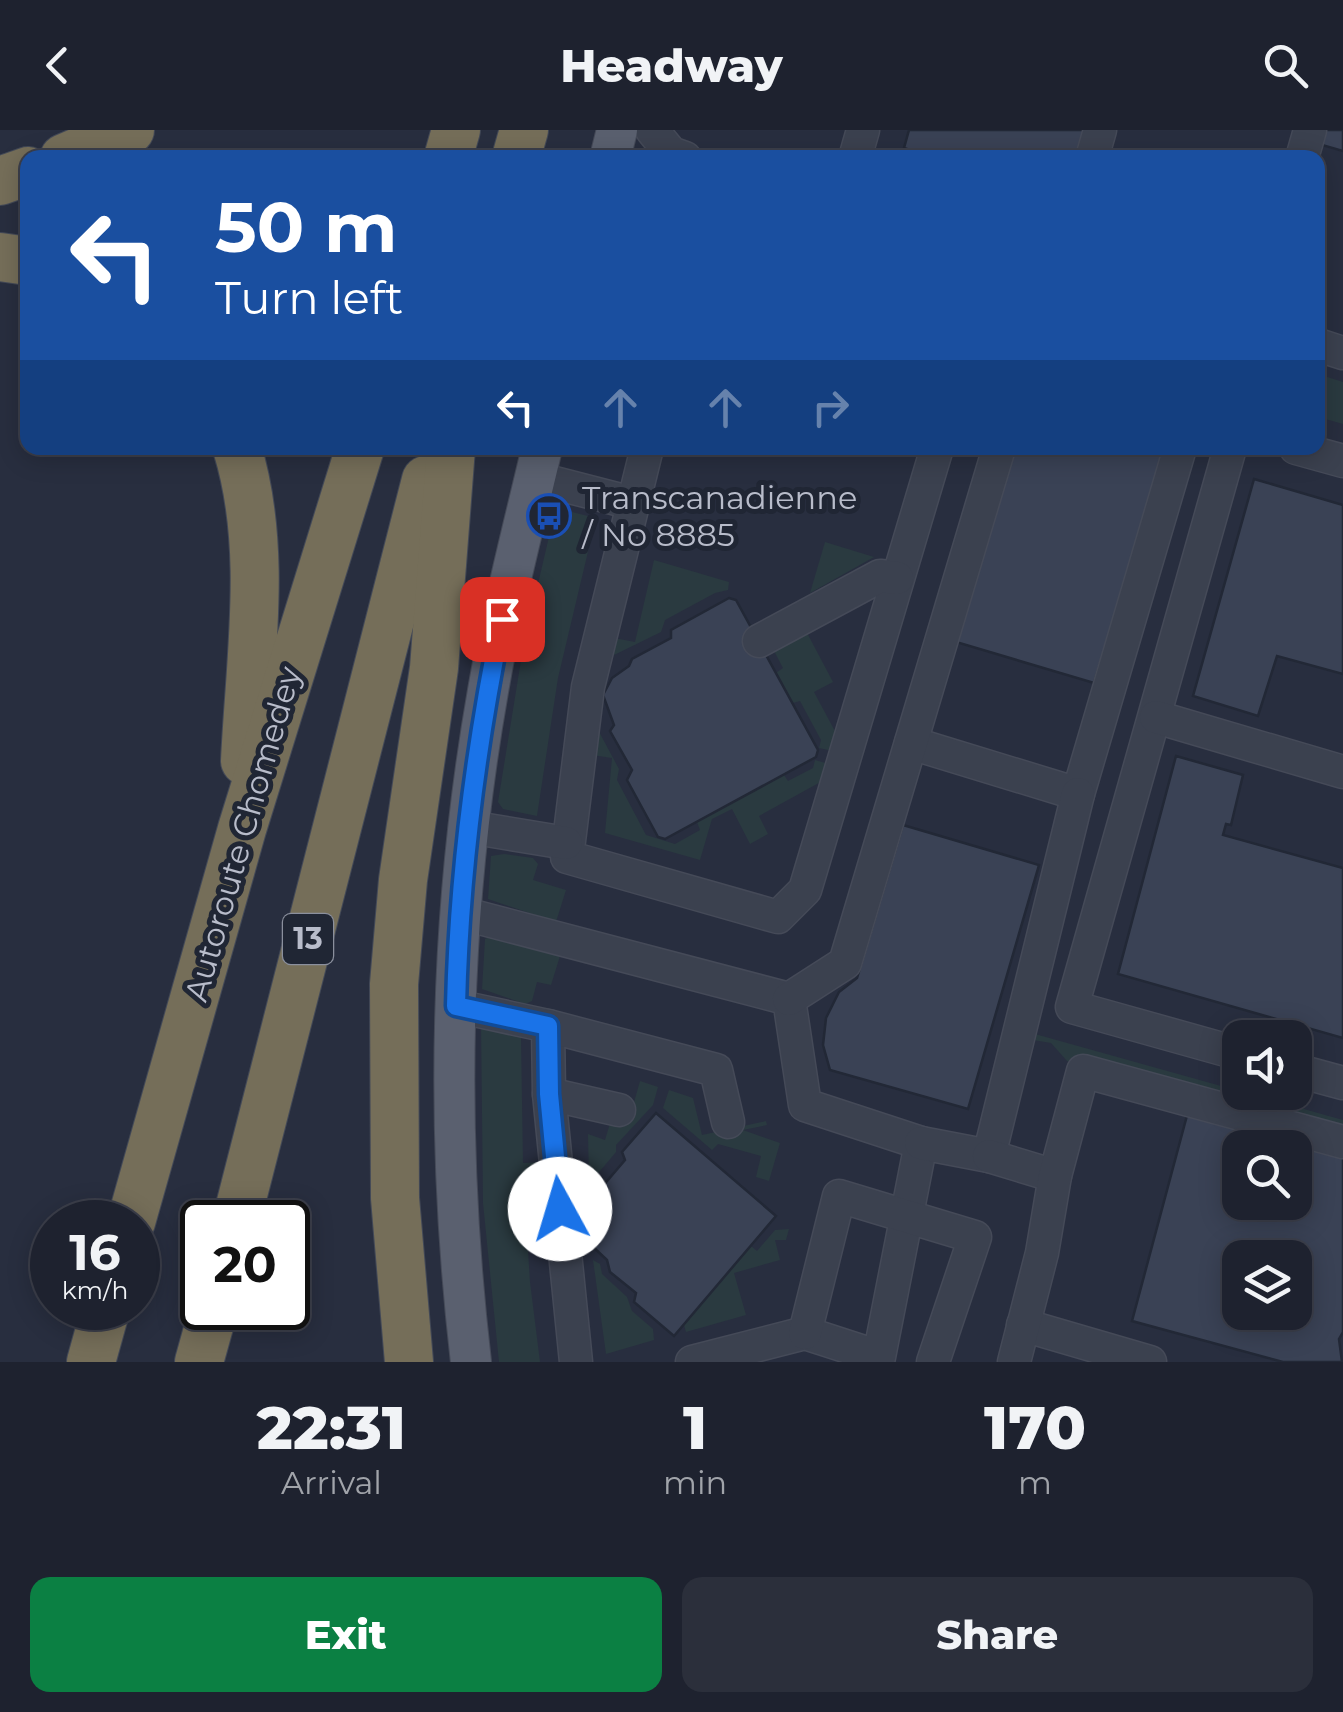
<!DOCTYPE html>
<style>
body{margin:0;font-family:Montserrat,sans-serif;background:#2b2f3b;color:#f1f3f6;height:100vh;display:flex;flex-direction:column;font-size:38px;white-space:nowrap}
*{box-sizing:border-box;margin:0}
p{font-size:32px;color:#a1a4aa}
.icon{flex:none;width:55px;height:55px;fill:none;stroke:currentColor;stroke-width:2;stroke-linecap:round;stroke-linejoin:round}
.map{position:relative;height:1232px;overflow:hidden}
.sheet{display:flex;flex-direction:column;background:#1e222f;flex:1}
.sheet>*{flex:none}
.hud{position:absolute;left:20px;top:20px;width:1305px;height:305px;border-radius:20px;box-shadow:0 5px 25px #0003,0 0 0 2px #3c3f4b;background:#1a4fa0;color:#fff;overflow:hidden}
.buttons{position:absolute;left:1222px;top:890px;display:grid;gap:20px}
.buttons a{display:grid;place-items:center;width:90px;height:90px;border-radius:20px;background:#1e222f;box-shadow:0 5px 25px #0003,0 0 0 2px #3c3f4b;font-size:50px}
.speed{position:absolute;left:30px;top:1070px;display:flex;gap:20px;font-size:50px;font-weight:700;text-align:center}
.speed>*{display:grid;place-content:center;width:130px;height:130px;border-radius:50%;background:#1e222f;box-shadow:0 5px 25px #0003,0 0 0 2px #3c3f4b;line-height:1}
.speed small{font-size:25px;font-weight:400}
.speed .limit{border:5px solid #111;border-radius:15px;background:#fff;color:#111}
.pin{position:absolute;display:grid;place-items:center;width:85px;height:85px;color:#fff;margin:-42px;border-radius:20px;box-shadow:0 5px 15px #0006}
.me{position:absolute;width:110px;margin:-55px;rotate:354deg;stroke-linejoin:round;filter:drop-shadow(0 0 8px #0008)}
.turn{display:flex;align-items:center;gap:35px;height:210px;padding:0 30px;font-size:45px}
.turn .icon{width:130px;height:130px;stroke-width:2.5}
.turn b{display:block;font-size:70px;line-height:85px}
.lanes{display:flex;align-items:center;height:95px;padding:0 30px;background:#0003;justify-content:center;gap:50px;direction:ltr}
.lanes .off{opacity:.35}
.eta{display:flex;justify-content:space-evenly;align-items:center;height:170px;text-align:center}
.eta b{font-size:60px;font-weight:800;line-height:70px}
.cta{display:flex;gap:20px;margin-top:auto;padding:20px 30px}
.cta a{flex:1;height:115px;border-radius:20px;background:#0b8043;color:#fff;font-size:40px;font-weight:800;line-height:115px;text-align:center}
.cta a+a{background:#2b2f3b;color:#f1f3f6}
header{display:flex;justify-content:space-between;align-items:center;height:130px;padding:0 30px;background:#1e222f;font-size:45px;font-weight:800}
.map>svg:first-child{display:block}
.green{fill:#2a3a40}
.building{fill:#3a4255;stroke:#222836;stroke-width:2.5;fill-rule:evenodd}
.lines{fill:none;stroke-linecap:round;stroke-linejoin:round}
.minor-casing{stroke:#454a58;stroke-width:35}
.major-casing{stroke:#454a58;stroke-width:42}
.highway-casing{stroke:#434957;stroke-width:50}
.minor{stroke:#3b414f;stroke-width:32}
.major{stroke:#5a606f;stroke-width:40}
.highway{stroke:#756e59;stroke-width:48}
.route-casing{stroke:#114b97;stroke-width:25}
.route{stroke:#1a73e8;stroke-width:18}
.labels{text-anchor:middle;stroke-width:10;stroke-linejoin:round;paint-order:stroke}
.shield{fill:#202634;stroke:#8a8f9d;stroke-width:2.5}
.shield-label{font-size:30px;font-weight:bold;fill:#b8bcca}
.poi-label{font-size:32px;fill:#b8bcca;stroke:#202634;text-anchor:start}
.street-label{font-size:32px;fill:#b8bcca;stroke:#202634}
</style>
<header><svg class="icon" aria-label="back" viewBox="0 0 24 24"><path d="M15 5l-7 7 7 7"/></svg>Headway<svg class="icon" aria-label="search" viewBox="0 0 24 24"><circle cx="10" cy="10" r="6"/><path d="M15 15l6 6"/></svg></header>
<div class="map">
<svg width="1343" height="1232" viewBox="0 0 1343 1232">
<rect width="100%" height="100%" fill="#282e3f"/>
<g class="green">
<path d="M 1318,244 L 1343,252 L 1343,294 L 1318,287 Z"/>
<path d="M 564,380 L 596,388 L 558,548 L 537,686 L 503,679 L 498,672 L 523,518 L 555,381 Z"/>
<path d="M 825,412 L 874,427 L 810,463 Z"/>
<path d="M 654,430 L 729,452 L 728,460 L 715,463 L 665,490 L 661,502 L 610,527 L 614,508 L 635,512 Z"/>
<path d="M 806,501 L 833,552 L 814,562 L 837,605 L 833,621 L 819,618 L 821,610 L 800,571 L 793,573 L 776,543 L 783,538 L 773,519 Z"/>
<path d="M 597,598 L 619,639 L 617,650 L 646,705 L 675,714 L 700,700 L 697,692 L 784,645 L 788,651 L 813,638 L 815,630 L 829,634 L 826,649 L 759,686 L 768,704 L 750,714 L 732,679 L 712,689 L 700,730 L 605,703 L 612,628 L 592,625 Z"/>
<path d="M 504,724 L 533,728 L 538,734 L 533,750 L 566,760 L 556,792 L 488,769 L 491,726 Z"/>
<path d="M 489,807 L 560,826 L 551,855 L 537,852 L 532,871 L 525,874 L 482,859 L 485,809 Z"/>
<path d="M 481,894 L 519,904 L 521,907 L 523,1033 L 544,1032 L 545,1052 L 524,1054 L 530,1152 L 540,1232 L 499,1232 L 483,1073 Z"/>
<path d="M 1035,904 L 1343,990 L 1343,1004 L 1067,931 L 1051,913 L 1033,910 Z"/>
<path d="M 640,951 L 658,957 L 653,975 L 616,1015 L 616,1022 L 589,1054 L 588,1004 L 605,1010 L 611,990 L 633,976 Z"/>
<path d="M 669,960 L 693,968 L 702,1005 L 766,991 L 767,995 L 743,1000 L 780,1013 L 769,1051 L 756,1047 L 761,1026 L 718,1014 L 712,1020 L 663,978 Z"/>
<path d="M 789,1099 L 786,1110 L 775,1110 L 780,1130 L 734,1143 L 746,1185 L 686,1202 L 684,1195 L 751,1116 L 757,1121 L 775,1100 Z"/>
<path d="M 593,1130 L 600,1134 L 602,1144 L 627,1167 L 632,1181 L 653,1199 L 654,1210 L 606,1224 Z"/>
</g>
<g class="building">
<path d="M 909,0 L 1084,0 L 1076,28 L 933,28 L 904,18 Z"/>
<path d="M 1326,0 L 1343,0 L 1343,21 L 1322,15 Z"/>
<path d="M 1013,318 L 1168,318 L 1094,553 L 956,512 Z"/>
<path d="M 1254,349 L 1343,375 L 1343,544 L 1277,526 L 1258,586 L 1193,566 Z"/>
<path d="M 729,468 L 736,470 L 818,620 L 816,627 L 665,709 L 658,707 L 627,650 L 632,640 L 610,601 L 614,595 L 603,565 L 612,548 L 629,536 L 632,529 L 671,508 L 671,500 Z"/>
<path d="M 1176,626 L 1243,645 L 1231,695 L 1226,694 L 1223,705 L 1343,738 L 1343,908 L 1118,844 Z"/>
<path d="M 903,695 L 1039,735 L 968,979 L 830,940 L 823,915 L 826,888 L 839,862 L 857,848 Z"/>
<path d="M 1189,978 L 1343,1021 L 1343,1202 L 1339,1209 L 1342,1232 L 1283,1232 L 1132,1191 ZM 1240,1018 L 1295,1018 L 1295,1072 L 1240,1072 ZM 1240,1128 L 1295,1128 L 1295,1182 L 1240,1182 Z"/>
<path d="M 656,983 L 776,1086 L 674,1206 L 634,1172 L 636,1163 L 610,1142 L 607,1130 L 591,1115 L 586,1102 L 588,1086 L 601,1067 L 602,1057 L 625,1030 L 622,1022 Z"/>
</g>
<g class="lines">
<g class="minor-casing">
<g id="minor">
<path d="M 652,0 L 671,23 L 685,28"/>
<path d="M 855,28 L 863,0"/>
<path d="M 1092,28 L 1100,0"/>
<path d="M 1302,28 L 1310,0"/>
<path d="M 1318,215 L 1343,223"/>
<path d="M 647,318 L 588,557 L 567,727 L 778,787 L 805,760 L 937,318"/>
<path d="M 1230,318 L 1072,877 L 1240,924"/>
<path d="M 1296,318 L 1343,331"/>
<path d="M 535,348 L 632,373"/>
<path d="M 759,511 L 880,446 L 897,448"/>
<path d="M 1156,587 L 1343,642"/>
<path d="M 911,613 L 1078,664 L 1180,318"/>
<path d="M 469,697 L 566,713"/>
<path d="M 461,783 L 789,869 L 805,975 L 921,1013 L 879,1227 L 805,1203 L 692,1232"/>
<path d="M 789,869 L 845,833 L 999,318"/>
<path d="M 456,876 L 548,896 L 549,964 L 576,1232"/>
<path d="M 548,896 L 716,940 L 728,992"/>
<path d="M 1295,940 L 1343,953"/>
<path d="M 549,964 L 619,980"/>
<path d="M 921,1013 L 989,1026 L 1078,664"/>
<path d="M 989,1026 L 1055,1046"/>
<path d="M 1023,1195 L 1150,1232"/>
<path d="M 805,1203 L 839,1066 L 975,1107 L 933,1232"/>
<path d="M 1014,1232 L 1042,1123 L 1055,1046 L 1083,941 L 1343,1012"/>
</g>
</g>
<g class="major-casing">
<g id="major">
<path d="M 610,28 L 617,0"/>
<path d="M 471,1232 C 445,1009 449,782 488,561 C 502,479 523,399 542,318"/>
</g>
</g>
<g class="highway-casing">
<g id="highway">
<path d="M 64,28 L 130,0"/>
<path d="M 448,28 L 456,0"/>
<path d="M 516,28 L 524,0"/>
<path d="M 0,51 L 28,41"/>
<path d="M 0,127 L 28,131"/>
<path d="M 237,318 C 268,418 250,527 245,631"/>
<path d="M 131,1092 L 242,699 L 360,318"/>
<path d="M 236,1092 L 426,350"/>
<path d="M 91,1232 L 106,1178"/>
<path d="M 199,1232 L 214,1178"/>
<path d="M 409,1232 L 395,1068 L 394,854 L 403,750 L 434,538 L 451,318"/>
</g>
</g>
<use href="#minor" class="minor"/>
<use href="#major" class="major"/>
<use href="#highway" class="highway"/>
</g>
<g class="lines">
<g class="route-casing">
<path id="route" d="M 502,489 C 476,616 459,746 456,876 L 548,896 L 549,964 L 560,1079"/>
</g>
<use href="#route" class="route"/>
</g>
<defs>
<g id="bus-ring" transform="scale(2.25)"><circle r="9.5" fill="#202634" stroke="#1a4fb4" stroke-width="1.5"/><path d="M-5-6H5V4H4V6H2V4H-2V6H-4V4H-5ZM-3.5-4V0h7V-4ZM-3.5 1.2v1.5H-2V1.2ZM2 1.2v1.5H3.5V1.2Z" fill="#1a4fb4"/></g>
</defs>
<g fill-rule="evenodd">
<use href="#bus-ring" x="549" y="386"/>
</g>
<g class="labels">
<rect class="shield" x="283" y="784" width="50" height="50" rx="8"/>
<g class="shield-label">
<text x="308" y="819">13</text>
</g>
<g class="poi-label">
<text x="582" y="379">Transcanadienne<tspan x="582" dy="37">/ No 8885</tspan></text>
</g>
<g class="street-label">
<text transform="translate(243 704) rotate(-74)" y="11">Autoroute Chomedey</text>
</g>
</g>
</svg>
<div class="buttons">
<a><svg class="icon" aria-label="sound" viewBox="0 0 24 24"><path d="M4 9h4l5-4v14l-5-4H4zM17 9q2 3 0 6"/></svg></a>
<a><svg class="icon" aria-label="search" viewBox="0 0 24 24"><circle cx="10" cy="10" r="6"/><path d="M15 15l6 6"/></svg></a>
<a><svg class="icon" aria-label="layers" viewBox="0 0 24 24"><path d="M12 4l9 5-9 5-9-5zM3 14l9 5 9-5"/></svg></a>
</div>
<div class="speed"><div>16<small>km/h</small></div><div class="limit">20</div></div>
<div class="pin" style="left:502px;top:489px;background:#d93025"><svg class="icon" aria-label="arrive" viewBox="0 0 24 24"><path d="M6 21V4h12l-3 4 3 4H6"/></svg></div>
<svg class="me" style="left:560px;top:1079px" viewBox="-20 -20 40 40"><circle r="19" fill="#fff"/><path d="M0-13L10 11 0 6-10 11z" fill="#1a73e8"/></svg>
<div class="hud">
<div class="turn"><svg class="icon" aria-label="left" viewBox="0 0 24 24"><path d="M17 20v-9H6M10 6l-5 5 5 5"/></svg><div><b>50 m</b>Turn left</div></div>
<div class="lanes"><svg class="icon" aria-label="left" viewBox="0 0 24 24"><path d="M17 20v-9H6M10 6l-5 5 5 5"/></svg><svg class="icon off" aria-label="ahead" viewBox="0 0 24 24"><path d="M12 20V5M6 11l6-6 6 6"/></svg><svg class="icon off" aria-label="ahead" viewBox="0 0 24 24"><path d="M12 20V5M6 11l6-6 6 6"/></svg><svg class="icon off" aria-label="right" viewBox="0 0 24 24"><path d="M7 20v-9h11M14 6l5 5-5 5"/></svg></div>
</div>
</div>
<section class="sheet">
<div class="eta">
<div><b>22:31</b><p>Arrival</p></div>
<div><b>1</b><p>min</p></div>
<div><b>170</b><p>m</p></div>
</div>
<div class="cta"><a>Exit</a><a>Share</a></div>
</section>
